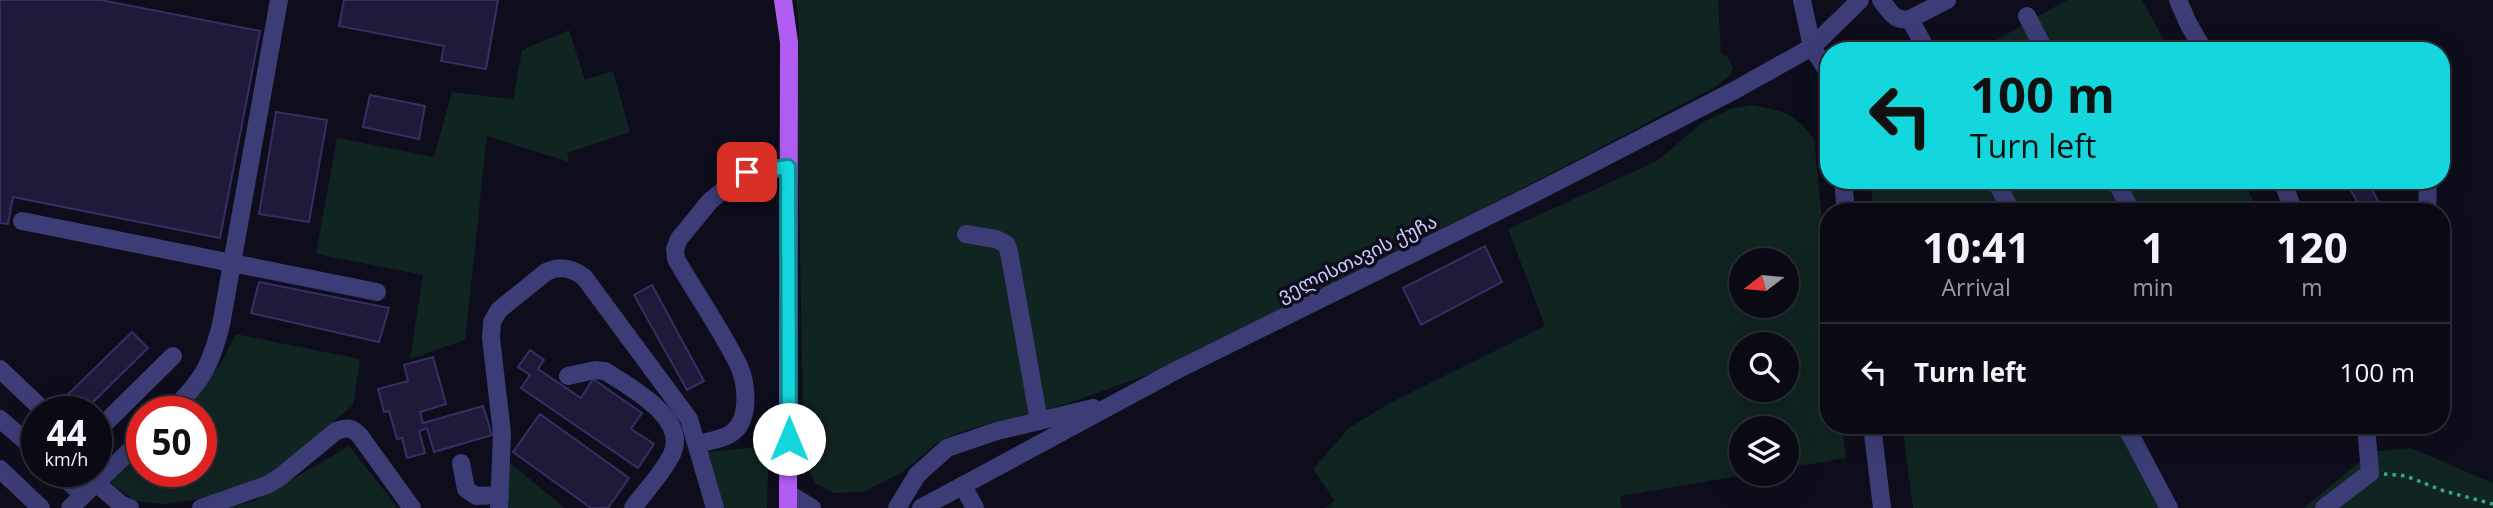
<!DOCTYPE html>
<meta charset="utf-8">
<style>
body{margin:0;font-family:"Open Sans","Noto Sans Georgian",sans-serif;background:#181822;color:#f1f3f6;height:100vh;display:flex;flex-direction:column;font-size:26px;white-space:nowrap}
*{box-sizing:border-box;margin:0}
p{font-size:23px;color:#999aa0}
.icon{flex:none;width:38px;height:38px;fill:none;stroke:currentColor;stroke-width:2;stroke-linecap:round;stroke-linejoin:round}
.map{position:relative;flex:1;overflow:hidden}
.side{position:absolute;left:1820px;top:203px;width:630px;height:231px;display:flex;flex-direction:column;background:#0a0a14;border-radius:28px;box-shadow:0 7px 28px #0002,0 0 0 2px #2a2b34}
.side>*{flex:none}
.top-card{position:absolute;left:1820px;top:42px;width:630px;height:147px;border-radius:28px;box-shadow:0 7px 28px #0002,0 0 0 2px #2a2b34;background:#14d7de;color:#111;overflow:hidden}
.needle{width:46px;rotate:254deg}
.buttons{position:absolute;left:1729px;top:248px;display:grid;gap:14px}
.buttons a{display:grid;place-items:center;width:70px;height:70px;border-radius:50%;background:#0a0a14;box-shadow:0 7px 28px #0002,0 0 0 2px #2a2b34;font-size:35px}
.speed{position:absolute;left:21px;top:396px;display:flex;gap:14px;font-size:35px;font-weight:700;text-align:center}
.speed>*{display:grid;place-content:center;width:91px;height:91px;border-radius:50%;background:#0a0a14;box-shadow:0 7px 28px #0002,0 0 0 2px #2a2b34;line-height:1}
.speed small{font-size:18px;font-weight:400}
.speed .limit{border:10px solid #d22;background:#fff;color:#111}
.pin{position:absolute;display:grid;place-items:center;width:60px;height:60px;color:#fff;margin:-30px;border-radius:14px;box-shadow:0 4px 10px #0006}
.me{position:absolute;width:77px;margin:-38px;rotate:0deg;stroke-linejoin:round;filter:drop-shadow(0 0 5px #0008)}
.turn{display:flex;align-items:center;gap:24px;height:147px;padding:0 35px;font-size:32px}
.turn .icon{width:91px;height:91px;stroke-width:2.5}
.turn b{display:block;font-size:49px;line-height:60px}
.eta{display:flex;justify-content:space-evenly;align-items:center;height:119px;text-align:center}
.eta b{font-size:42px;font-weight:700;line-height:49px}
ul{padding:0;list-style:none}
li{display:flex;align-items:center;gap:21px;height:98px;padding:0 35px;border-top:2px solid #2a2b34}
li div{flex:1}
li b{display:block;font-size:26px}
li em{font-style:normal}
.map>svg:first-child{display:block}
.green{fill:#102422;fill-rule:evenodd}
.building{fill:#1f1a3a;stroke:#362f64;stroke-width:2}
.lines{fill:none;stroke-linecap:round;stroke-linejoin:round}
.path{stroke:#37a395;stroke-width:3.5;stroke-dasharray:3.5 5;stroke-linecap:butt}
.minor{stroke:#3c3d76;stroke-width:18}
.major{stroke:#b05cf0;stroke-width:18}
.route-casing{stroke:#0d8c90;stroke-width:18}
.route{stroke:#14d7de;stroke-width:12}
.labels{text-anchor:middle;stroke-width:7;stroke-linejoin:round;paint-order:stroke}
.street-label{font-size:19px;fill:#cecbfa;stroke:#0e0d1b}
</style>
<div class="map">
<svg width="2493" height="508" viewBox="0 0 2493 508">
<rect width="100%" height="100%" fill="#0e0d1b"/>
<g class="green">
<path d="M 796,0 L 1718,0 L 1721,53 L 1728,57 L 1733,69 L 1729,76 L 1717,86 L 1423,241 L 1161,370 L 1063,405 L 966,430 L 938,442 L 903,472 L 863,492 L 834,493 L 815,483 L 804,462 L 797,97 L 799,28 Z"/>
<path d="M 2067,0 L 2142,0 L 2170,51 L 1977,51 Z"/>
<path d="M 569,30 L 585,80 L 613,71 L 630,132 L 567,153 L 569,162 L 487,136 L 465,340 L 410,359 L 423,275 L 316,254 L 337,138 L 434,157 L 452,92 L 513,99 L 522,50 Z"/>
<path d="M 1751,105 C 1782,110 1795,114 1814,139 L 1829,288 L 1829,425 L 1842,425 L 1846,458 L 1787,468 L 1787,429 L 1741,429 L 1741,474 L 1750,474 L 1620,496 L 1622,508 L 1325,508 L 1335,501 L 1313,469 L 1349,428 L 1388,404 L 1545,326 L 1508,229 L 1657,161 L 1703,122 L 1730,109 ZM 1741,261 L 1787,261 L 1787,306 L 1741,306 ZM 1741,345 L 1787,345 L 1787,390 L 1741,390 Z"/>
<path d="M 2242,180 L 2260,212 L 1874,212 L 1870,181 Z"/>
<path d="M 236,334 L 360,359 L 353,405 L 272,474 L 218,496 L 164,504 L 135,501 L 107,481 L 142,449 L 142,471 L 201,471 L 201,411 L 182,411 L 221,364 Z"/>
<path d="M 1902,425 L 2131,425 L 2174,508 L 1913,508 Z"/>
<path d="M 349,446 L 398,508 L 227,508 L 255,501 Z"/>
<path d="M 769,446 L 767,508 L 722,508 L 708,452 Z"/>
<path d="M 2411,448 L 2493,483 L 2493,508 L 2304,508 L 2371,452 Z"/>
<path d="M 509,462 L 565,508 L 507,508 Z"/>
</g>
<g class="building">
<path d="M 0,0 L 101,0 L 260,31 L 220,238 L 13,197 L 8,224 L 0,223 Z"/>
<path d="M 344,0 L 498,0 L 486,69 L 441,61 L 444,46 L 339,26 Z"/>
<path d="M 370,95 L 425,106 L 419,139 L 363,127 Z"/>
<path d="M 276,112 L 327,120 L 309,222 L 259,214 Z"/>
<path d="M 2345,180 L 2367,180 L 2384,212 L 2363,212 Z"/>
<path d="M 1485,246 L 1502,282 L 1421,325 L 1403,288 Z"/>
<path d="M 259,282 L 389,308 L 379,342 L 251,313 Z"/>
<path d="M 652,285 L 704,381 L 687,390 L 634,295 Z"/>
<path d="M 132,332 L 148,348 L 84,411 L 61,411 L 56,406 Z"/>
<path d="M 530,350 L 544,360 L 538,369 L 581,398 L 593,379 L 642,413 L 631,429 L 654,444 L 638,468 L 521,388 L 530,375 L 518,367 Z"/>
<path d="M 433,357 L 446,404 L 420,412 L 423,423 L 483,406 L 492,435 L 434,452 L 427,428 L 419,431 L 425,453 L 407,458 L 402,438 L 397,439 L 389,411 L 384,412 L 378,389 L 408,381 L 404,365 Z"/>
<path d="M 540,414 L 629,478 L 608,508 L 591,508 L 513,452 Z"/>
</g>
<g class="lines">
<path class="path" d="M 2384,474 L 2406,476 L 2444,491 L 2493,504"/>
<g class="minor">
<path d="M 1802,0 L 1812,47 L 1826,69 L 1829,82"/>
<path d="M 1881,0 C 1890,11 1894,22 1910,19 L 1927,51"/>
<path d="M 2178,0 L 2188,23 L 2204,51"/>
<path d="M 2027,16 L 2045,51"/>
<path d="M 1910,19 L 1947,0"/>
<path d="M 1843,180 L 1846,212"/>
<path d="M 1995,180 L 2012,212"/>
<path d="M 2115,180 L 2132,212"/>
<path d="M 2282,180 L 2294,212"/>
<path d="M 2427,212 L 2428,180"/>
<path d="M 22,221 L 377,292"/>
<path d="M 966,234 L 996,239 L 1006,244 L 1009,252 L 1039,421"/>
<path d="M 0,369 L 44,411"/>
<path d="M 568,376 L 595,370 L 605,371 C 628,386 689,418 672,454 C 663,473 645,491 633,508"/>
<path d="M 171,411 C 202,381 210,367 221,325 L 279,0"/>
<path d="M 0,419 L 37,451"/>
<path d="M 1872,425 L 1882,508"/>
<path d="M 2125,425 L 2169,508"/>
<path d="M 96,432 L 173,356"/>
<path d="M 698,444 C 708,441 725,439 733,432 C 750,419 747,384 739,366 C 721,329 696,294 676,259 L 675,249 L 679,239 L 710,201 L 746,172 L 788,167"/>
<path d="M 461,463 L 466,489 L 476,496 L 500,495"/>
<path d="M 0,469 L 41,508"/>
<path d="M 57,471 L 83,495"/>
<path d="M 96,483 L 122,505 L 130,508"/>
<path d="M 963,486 L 975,508"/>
<path d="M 789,494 L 812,508"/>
<path d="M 70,508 L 142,439"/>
<path d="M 201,508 L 267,485 L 280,477 L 336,431 C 347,427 352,427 360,436 L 412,508"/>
<path d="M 499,508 L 502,433 L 491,338 L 492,322 L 499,310 L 546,272 C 560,265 572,268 584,277 L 689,419 L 715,508"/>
<path d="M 897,508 L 917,475 L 947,448 L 997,431 L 1093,408"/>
<path d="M 921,508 L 1175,371 L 1535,193 L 1737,89 L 1812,47 L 1860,0"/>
<path d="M 2324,508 L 2370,473 L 2366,425"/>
</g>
<path class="major" d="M 783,0 L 789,42 L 788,508"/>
</g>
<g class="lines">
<g class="route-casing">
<path id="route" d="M 747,172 L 788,167 L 789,439"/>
</g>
<use href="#route" class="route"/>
</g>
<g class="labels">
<g class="street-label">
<text transform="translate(1357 258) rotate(-26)" y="7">ველისთავის ქუჩა</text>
</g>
</g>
</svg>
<div class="buttons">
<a><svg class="needle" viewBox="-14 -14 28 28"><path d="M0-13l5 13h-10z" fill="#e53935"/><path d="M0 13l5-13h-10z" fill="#999aa0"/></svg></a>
<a><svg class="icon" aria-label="search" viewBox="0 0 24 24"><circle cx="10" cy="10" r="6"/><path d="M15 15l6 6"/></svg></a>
<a><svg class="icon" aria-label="layers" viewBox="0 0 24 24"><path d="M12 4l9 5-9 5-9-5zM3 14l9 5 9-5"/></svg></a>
</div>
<div class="speed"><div>44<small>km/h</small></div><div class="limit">50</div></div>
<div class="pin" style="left:747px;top:172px;background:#d93025"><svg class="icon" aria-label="arrive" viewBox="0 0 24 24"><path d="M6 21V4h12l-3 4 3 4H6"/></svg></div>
<svg class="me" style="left:789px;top:439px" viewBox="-20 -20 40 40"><circle r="19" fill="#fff"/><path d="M0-13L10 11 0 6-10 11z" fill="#14d7de"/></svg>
<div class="top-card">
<div class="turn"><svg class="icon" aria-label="left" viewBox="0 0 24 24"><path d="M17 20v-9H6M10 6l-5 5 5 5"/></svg><div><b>100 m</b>Turn left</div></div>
</div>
<section class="side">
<div class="eta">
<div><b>10:41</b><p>Arrival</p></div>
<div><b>1</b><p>min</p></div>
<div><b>120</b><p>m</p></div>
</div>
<ul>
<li><svg class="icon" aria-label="left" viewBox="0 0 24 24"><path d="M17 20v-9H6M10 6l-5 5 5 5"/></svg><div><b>Turn left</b></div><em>100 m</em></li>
</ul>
</section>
</div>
